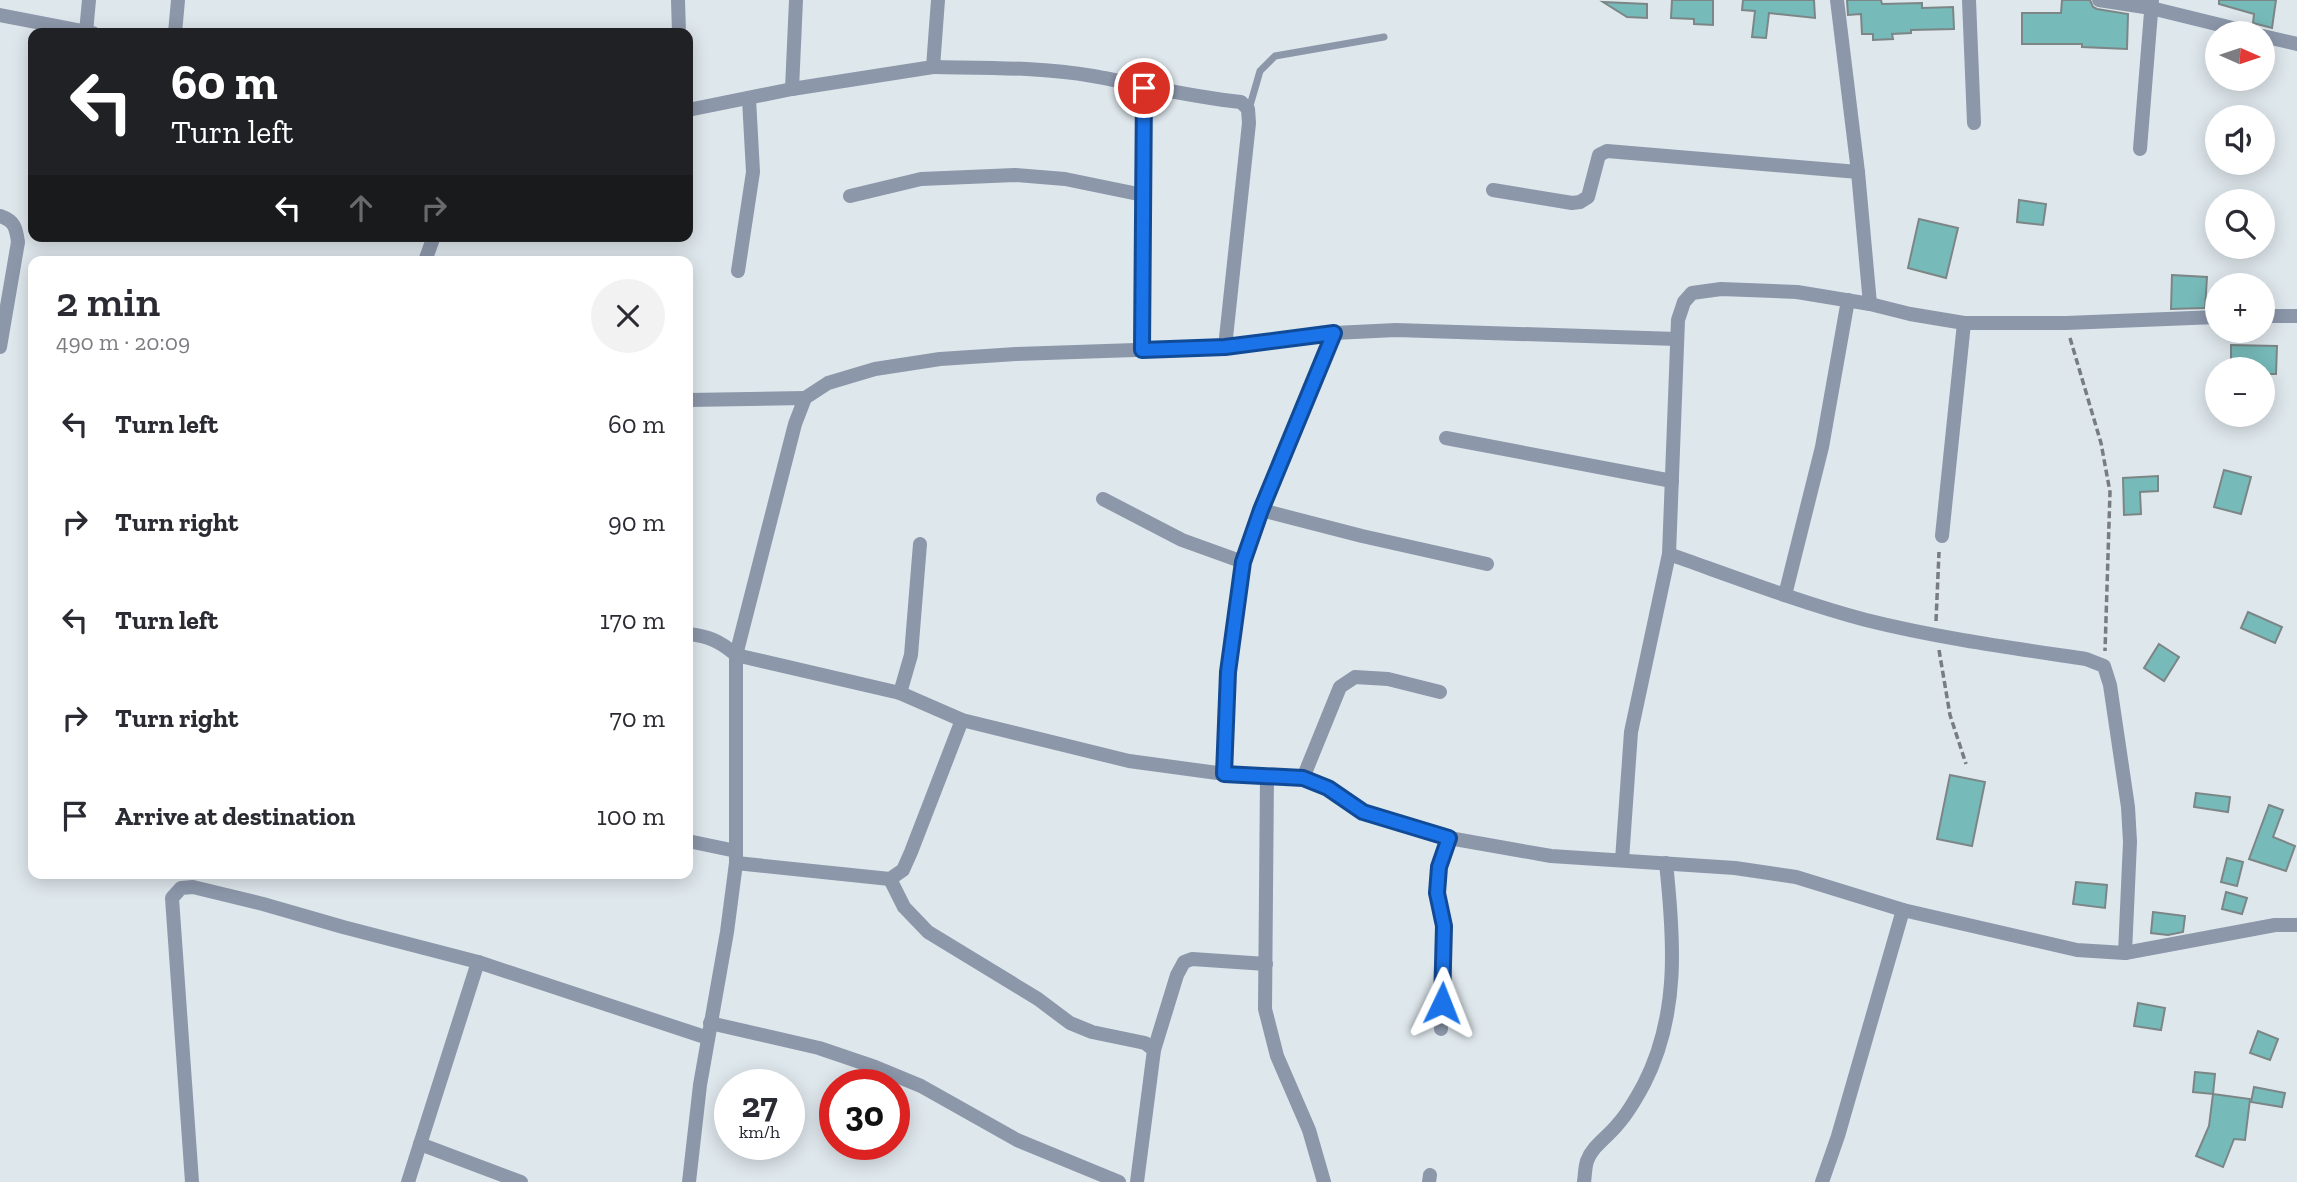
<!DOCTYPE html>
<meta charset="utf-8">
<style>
body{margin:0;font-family:"Zilla Slab",serif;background:#f2f2f3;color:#2b2b33;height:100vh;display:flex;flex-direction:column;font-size:26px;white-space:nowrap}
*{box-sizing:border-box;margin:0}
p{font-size:23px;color:#7c7c81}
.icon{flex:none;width:38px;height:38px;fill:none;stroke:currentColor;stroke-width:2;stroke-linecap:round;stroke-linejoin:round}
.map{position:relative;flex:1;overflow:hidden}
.panel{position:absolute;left:28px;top:256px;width:665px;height:623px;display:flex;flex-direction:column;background:#fff;border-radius:14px;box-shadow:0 4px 18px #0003}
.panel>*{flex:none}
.hud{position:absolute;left:28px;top:28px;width:665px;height:214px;border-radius:14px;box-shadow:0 4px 18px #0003;background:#202124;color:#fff;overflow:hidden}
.needle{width:46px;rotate:93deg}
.fabs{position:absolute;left:2205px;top:21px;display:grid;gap:14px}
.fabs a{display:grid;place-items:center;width:70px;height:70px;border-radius:50%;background:#fff;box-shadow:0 4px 18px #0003;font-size:35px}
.speed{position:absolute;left:714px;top:1069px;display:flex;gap:14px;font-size:35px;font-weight:700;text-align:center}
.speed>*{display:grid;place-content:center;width:91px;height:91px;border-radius:50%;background:#fff;box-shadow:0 4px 18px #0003;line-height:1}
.speed small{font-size:18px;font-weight:400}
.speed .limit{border:10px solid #d22;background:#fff;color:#111}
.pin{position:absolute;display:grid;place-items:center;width:60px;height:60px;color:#fff;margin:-30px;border:4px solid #fff;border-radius:50%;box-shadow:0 2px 7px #0007}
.me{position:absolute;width:77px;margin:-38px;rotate:2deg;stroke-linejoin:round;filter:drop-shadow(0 0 5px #0008)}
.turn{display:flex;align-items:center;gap:24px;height:147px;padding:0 28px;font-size:32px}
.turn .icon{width:91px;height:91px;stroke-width:2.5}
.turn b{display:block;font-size:49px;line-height:60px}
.lanes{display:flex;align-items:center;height:66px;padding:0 28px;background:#0003;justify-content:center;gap:35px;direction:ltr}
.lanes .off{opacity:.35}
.round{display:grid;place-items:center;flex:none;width:74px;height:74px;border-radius:37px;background:#f2f2f3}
.head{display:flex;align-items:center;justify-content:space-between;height:119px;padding:0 28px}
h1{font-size:42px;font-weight:600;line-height:52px}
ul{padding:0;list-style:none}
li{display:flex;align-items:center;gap:21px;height:98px;padding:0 28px}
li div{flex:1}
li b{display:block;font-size:26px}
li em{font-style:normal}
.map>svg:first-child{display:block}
.building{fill:#76bab9;stroke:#7c8686;stroke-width:2}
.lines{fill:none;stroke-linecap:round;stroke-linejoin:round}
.path{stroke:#777d80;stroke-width:3.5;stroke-dasharray:7 3.5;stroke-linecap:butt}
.lane{stroke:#8c97aa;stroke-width:7}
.street{stroke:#8c97aa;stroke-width:14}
.route-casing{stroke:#114b97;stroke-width:18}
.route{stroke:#1a73e8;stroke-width:12}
</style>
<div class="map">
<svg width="2297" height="1182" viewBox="0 0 2297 1182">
<rect width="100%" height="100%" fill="#dee7ec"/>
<g class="building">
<path d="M 1672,0 L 1713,0 L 1713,25 L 1694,24 L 1694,19 L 1671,18 Z"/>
<path d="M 1743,0 L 1814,0 L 1815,18 L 1769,13 L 1766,38 L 1752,37 L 1755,11 L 1742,10 Z"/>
<path d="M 1847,0 L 1881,0 L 1882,4 L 1922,3 L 1922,8 L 1953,7 L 1954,29 L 1911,30 L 1911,33 L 1892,34 L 1893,39 L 1873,40 L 1873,34 L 1862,34 L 1861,14 L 1848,15 Z"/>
<path d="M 2062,0 L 2090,0 L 2093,7 L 2097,9 L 2128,14 L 2127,49 L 2082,47 L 2082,44 L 2022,44 L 2022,13 L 2061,13 Z"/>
<path d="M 2219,0 L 2276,0 L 2272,28 L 2253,23 L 2254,14 L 2219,4 Z"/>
<path d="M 1603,2 L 1647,4 L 1647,18 L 1627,17 Z"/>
<path d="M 2019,200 L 2046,204 L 2043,225 L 2017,222 Z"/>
<path d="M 1919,219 L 1958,228 L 1946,278 L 1908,268 Z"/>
<path d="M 2172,275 L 2207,277 L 2205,308 L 2171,309 Z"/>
<path d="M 2231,345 L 2277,346 L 2276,374 L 2263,374 L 2263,369 L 2231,369 Z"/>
<path d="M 2224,470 L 2251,477 L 2241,514 L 2214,507 Z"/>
<path d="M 2158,476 L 2158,491 L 2140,492 L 2141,514 L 2124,515 L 2123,478 Z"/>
<path d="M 2248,612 L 2282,627 L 2275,643 L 2241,628 Z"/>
<path d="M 2159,644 L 2179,657 L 2164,681 L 2144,668 Z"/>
<path d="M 1950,775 L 1985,782 L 1972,846 L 1937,839 Z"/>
<path d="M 2196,793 L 2230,797 L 2228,812 L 2194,807 Z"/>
<path d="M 2269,805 L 2283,810 L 2273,837 L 2295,846 L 2286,871 L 2249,859 Z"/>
<path d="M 2227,858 L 2243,862 L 2237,886 L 2221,882 Z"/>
<path d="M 2076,882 L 2107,885 L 2105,908 L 2073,904 Z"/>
<path d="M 2226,892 L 2247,898 L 2242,914 L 2222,909 Z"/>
<path d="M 2153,912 L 2185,916 L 2183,932 L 2168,935 L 2151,933 Z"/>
<path d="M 2138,1003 L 2165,1008 L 2161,1030 L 2134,1026 Z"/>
<path d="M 2258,1031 L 2278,1039 L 2270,1060 L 2250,1053 Z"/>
<path d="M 2195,1072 L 2215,1074 L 2213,1094 L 2193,1092 Z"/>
<path d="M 2254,1087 L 2285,1093 L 2282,1107 L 2251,1102 Z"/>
<path d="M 2213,1094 L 2250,1099 L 2245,1140 L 2234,1139 L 2223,1167 L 2196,1156 L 2209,1126 Z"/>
</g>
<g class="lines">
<g class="path">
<path d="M 2070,338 L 2101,443 L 2110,492 L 2105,651"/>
<path d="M 1936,621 L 1939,552"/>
<path d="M 1939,650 L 1950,715 L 1966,764"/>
</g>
<path class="lane" d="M 1249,109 L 1260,71 L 1275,56 L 1384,37"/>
<g class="street">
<path d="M 678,0 L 679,33"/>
<path d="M 1837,0 L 1858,172 L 1870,304"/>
<path d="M 1969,0 L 1974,123"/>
<path d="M 2099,0 L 2151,8 L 2253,33"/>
<path d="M 0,15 L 93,33"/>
<path d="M 86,32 L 89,0"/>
<path d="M 175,33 L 178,0"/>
<path d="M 2263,36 L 2297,44"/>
<path d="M 933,67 C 986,68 1041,67 1093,76 C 1143,85 1191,97 1241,102 L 1248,109 L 1249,123 L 1225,347"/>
<path d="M 792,89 L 796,0"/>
<path d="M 688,110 L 792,89 L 933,67 L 938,0"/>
<path d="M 2140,149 L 2152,0"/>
<path d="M 1493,190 L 1572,203 L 1580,202 L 1588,197 L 1599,155 L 1607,151 L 1858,172"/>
<path d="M 850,196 L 921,179 L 1015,175 L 1065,179 L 1143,195"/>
<path d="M 0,216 C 15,221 16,228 18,242 L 0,347"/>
<path d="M 425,261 L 434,236"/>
<path d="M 738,271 L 753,172 L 749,99"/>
<path d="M 2263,316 L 2297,316"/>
<path d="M 1142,350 L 1145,88"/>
<path d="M 688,400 L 805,398"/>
<path d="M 1446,438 L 1672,481"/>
<path d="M 1103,499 L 1182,540 L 1243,562"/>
<path d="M 1261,510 L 1362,536 L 1487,564"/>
<path d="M 1942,536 L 1964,323"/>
<path d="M 1669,554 C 1734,577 1799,602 1866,620 C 1938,638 2012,648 2086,659 L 2104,666 L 2110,685 L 2128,807 L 2130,842 L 2125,953"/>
<path d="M 1785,595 L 1822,447 L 1848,300"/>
<path d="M 688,634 C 708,636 720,641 736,655 L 900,693 L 962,720 L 1129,761 L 1225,774 L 1303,778 L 1328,788 L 1363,812 L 1449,838 L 1551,856 L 1735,868 L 1796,877 L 1903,910 L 2077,950 L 2125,953 L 2275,925 L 2297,925"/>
<path d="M 900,693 L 911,655 L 920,544"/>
<path d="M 1225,774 L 1228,672 L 1243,562 L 1261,510 L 1334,333"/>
<path d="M 1267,775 L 1265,1009 L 1277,1056 L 1309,1130 L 1324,1182"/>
<path d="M 1303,778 L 1340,687 L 1355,677 L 1388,679 L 1440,692"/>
<path d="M 688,841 L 736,851"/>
<path d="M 1622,860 L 1631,732 L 1669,554 L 1678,320 L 1684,302 L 1692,293 L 1721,289 L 1797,292 L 1870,304 L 1910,314 L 1964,323 L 2066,323 L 2217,317"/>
<path d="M 736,863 L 890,879 L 903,870 L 911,852 L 962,720"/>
<path d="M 890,879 L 904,907 L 928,932 L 1038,999 L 1070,1023 L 1092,1032 L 1145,1043 L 1154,1050 L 1137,1182"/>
<path d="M 710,1023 L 819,1048 L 875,1067 L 921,1086 L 1017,1140 L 1119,1182"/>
<path d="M 1441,1029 L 1444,926 L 1437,893 L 1439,867 L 1449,838"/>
<path d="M 1154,1050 L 1177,975 L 1184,962 L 1192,959 L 1266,964"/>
<path d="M 420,1144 L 521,1182"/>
<path d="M 192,1182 L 172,898 L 181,888 L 193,887 L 263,904 L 343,927 L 478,962 L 708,1038"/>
<path d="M 408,1182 L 478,962"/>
<path d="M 689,1182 L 700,1085 L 727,932 L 736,863 L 736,655 L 795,424 L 805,398 L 828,383 L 875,369 L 940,359 L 1016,354 L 1225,347 L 1334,333 L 1396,330 L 1677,339"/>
<path d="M 1429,1182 L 1430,1175"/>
<path d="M 1584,1182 C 1585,1175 1585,1167 1587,1161 C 1593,1145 1608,1137 1618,1124 C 1628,1113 1637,1097 1644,1084 C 1680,1014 1674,938 1666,863"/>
<path d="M 1822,1182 L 1838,1136 L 1903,910"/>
</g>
</g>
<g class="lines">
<g class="route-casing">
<path id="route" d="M 1144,88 L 1142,350 L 1225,347 L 1334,333 L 1261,510 L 1243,562 L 1228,672 L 1224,774 L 1303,778 L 1328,788 L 1363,812 L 1449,838 L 1439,867 L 1437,893 L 1444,926 L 1442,1003"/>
</g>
<use href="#route" class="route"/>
</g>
</svg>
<div class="fabs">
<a><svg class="needle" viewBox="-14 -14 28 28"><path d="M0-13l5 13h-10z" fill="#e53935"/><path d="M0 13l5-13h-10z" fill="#7c7c81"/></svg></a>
<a><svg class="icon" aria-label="sound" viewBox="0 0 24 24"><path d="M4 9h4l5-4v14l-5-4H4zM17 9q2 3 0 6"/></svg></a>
<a><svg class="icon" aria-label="search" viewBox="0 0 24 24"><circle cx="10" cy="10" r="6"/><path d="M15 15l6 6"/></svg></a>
<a>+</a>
<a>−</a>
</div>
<div class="speed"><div>27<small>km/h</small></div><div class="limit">30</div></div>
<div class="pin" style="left:1144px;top:88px;background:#d93025"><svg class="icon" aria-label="arrive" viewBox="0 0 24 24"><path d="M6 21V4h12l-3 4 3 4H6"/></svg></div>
<svg class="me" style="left:1442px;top:1003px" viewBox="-20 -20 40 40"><path d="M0-17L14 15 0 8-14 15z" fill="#1a73e8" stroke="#fff" stroke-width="4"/></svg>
<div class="hud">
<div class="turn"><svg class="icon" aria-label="left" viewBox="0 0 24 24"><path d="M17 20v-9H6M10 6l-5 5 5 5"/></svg><div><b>60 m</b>Turn left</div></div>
<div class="lanes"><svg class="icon" aria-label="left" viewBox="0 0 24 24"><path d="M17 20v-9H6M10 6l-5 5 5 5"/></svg><svg class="icon off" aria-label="ahead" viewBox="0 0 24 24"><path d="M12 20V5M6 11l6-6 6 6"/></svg><svg class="icon off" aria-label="right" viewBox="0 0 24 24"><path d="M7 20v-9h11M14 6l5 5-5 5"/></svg></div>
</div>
<section class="panel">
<div class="head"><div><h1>2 min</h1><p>490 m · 20:09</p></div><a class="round"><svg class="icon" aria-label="close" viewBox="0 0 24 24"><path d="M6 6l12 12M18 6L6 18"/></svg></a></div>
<ul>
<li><svg class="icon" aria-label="left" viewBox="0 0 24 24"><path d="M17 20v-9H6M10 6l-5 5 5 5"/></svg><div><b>Turn left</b></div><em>60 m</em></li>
<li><svg class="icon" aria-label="right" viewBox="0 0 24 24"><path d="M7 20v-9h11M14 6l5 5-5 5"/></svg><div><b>Turn right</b></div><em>90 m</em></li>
<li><svg class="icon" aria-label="left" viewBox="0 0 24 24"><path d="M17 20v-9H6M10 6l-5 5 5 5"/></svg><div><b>Turn left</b></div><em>170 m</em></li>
<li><svg class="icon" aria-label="right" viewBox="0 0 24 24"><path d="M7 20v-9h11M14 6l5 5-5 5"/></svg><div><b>Turn right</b></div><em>70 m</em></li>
<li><svg class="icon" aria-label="arrive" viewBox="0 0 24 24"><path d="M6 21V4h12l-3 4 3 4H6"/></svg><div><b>Arrive at destination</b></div><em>100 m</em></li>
</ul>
</section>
</div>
